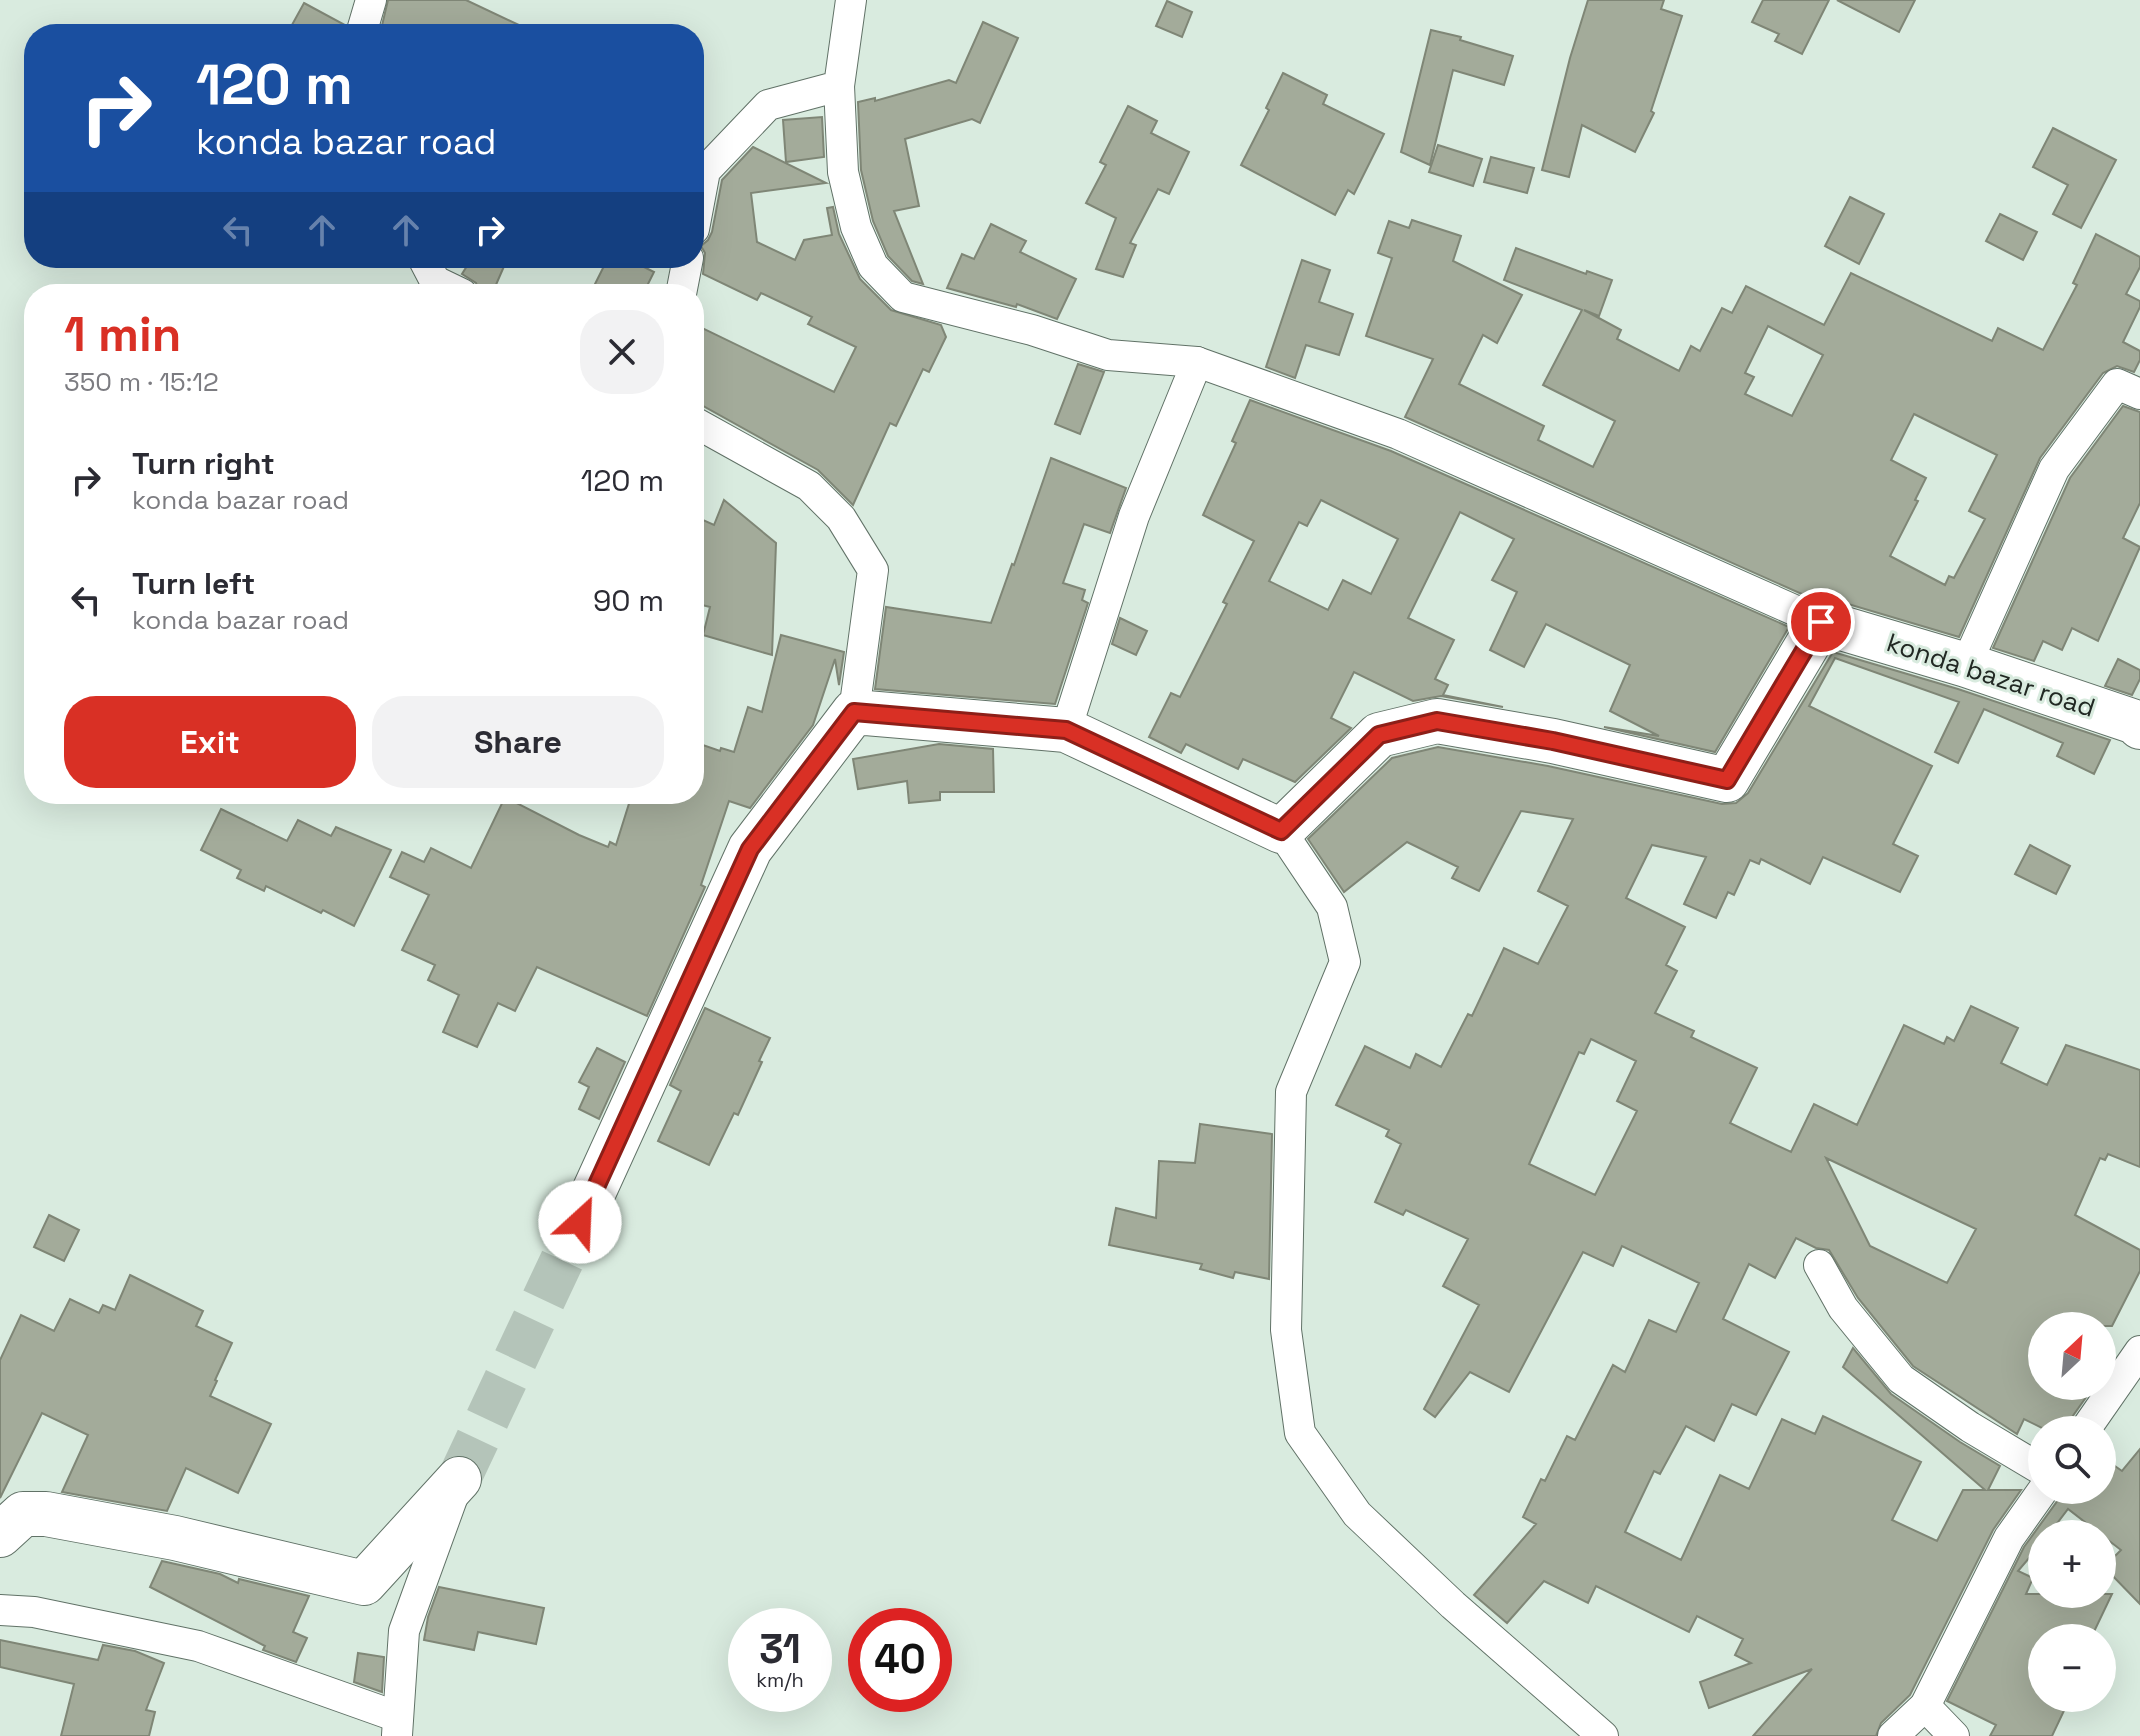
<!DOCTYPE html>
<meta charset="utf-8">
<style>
body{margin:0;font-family:"Space Grotesk",sans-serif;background:#f2f2f3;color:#2b2b33;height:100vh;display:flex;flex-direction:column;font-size:30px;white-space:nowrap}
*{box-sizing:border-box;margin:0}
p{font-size:26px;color:#7c7c81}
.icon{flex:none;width:44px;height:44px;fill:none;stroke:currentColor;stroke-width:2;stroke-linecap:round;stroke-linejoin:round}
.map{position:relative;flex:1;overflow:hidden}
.details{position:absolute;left:24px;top:284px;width:680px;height:520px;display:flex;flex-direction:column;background:#fff;border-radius:32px;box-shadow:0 8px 32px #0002}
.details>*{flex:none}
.hud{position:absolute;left:24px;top:24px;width:680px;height:244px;border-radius:32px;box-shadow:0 8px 32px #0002;background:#1a4fa0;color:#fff;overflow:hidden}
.needle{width:52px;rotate:26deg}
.buttons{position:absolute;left:2028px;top:1312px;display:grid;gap:16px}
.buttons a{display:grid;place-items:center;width:88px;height:88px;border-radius:50%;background:#fff;box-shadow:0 8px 32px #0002;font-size:40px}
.speed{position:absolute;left:728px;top:1608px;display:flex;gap:16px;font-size:40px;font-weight:700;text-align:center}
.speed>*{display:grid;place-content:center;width:104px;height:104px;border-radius:50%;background:#fff;box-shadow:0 8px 32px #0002;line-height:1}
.speed small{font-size:20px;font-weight:400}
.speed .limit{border:12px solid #d22;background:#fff;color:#111}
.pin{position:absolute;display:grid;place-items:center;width:68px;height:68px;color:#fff;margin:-34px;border:4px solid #fff;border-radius:50%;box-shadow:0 2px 8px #0007}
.me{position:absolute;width:88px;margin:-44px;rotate:25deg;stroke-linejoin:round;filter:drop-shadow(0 0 6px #0008)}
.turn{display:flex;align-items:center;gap:28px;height:168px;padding:0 40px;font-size:36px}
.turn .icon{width:104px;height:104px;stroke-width:2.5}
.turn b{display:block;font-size:56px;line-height:68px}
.lanes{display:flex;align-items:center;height:76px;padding:0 40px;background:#0003;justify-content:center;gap:40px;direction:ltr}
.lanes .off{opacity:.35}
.round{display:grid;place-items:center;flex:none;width:84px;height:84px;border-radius:32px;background:#f2f2f3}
.head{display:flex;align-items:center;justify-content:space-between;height:136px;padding:0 40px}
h1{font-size:48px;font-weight:600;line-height:60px;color:#d93025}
.button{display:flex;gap:16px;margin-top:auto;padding:16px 40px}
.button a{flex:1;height:92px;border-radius:32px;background:#d93025;color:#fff;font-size:32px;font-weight:600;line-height:92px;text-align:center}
.button a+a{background:#f2f2f3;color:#2b2b33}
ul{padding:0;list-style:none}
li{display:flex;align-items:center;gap:24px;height:120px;padding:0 40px}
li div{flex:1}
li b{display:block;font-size:30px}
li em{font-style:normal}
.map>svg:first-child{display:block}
.building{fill:#a3ab9a;stroke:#7f8676;stroke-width:2;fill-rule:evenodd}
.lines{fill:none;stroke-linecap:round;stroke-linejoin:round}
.secondary-tunnel{stroke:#b4c4b9;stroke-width:44;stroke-dasharray:44 22;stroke-linecap:butt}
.street-casing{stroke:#617267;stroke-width:32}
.secondary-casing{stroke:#617267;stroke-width:46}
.street{stroke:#fff;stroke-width:30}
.secondary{stroke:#fff;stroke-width:44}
.route-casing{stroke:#8d1f18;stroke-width:20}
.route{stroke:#d93025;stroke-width:14}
.labels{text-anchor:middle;stroke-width:6;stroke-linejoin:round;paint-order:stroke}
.street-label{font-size:26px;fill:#212823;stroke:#d9ebdf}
</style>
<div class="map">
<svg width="2140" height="1736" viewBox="0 0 2140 1736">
<rect width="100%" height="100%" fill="#d9ebdf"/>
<g class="building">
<path d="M 388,0 L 466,0 L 538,34 L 380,34 Z"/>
<path d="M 1588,0 L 1664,0 L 1661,9 L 1682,16 L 1651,111 L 1654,113 L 1635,152 L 1582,125 L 1569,177 L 1542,170 L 1570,58 Z"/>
<path d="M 1763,0 L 1829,0 L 1802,54 L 1775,41 L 1779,34 L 1752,22 Z"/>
<path d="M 1837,0 L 1915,0 L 1899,32 Z"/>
<path d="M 1167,1 L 1192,12 L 1182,37 L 1156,26 Z"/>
<path d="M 304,3 L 345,25 L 344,34 L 287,34 Z"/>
<path d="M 983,22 L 1018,38 L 980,123 L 972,119 L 905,139 L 919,206 L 894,211 L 923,284 L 912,281 L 888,256 L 873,221 L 861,170 L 858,102 L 875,98 L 875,101 L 949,80 L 956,83 Z"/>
<path d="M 1431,30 L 1461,37 L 1460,40 L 1513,56 L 1504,85 L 1453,70 L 1430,165 L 1401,152 Z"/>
<path d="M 1283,73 L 1327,95 L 1323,104 L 1384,134 L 1354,194 L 1348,190 L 1335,215 L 1241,165 L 1269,110 L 1266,108 Z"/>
<path d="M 1128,106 L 1157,121 L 1151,133 L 1189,152 L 1169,194 L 1158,189 L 1130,243 L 1136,245 L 1123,277 L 1096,269 L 1116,218 L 1086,203 L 1106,165 L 1100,162 Z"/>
<path d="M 822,117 L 824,157 L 786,162 L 783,120 Z"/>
<path d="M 2053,128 L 2116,160 L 2081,228 L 2053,214 L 2068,185 L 2033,167 Z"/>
<path d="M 1438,145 L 1482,159 L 1473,186 L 1429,172 Z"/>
<path d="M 753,147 L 826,183 L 751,193 L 757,242 L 795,260 L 804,240 L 832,235 L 827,208 L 833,207 L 839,234 L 860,279 L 891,310 L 941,325 L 946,337 L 929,372 L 923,369 L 896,426 L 890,423 L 853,505 L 818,470 L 703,406 L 694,404 L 694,324 L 834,392 L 856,347 L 808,324 L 812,317 L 761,293 L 757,300 L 703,274 L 705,253 L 701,246 L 708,240 L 712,232 L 722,180 Z"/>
<path d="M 1491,157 L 1534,168 L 1527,193 L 1484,182 Z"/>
<path d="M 1850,197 L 1884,214 L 1859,264 L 1825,246 Z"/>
<path d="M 2000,214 L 2037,232 L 2023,260 L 1986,241 Z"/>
<path d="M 1412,220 L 1461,236 L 1453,261 L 1522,295 L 1497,343 L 1483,335 L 1459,384 L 1544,426 L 1538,440 L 1593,467 L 1615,421 L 1543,385 L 1582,310 L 1504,280 L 1516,248 L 1586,274 L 1587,271 L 1612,280 L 1599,316 L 1584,310 L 1621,330 L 1617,339 L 1679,371 L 1691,346 L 1700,351 L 1722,308 L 1732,313 L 1746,286 L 1824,325 L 1851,273 L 1992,341 L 1998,328 L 2043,350 L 2077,285 L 2073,283 L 2096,234 L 2140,257 L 2140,267 L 2126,294 L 2140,301 L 2140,307 L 2123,342 L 2140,351 L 2140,360 L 2134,372 L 2117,366 L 2103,373 L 2040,458 L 1959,637 L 1828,598 L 1813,599 L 1405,417 L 1433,359 L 1366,336 L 1392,258 L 1378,253 L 1389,221 L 1409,228 ZM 1768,326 L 1823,355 L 1792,416 L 1745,394 L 1754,377 L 1745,373 ZM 1914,414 L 1997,455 L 1969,511 L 1985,519 L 1954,578 L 1949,576 L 1945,585 L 1890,556 L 1918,501 L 1915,500 L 1926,478 L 1891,460 Z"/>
<path d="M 991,224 L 1026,241 L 1020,252 L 1076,279 L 1057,319 L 1017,304 L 1016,307 L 947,288 L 962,254 L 974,259 Z"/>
<path d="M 608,258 L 626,258 L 654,272 L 643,294 L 590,294 Z"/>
<path d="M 1302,260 L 1330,270 L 1319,302 L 1353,314 L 1339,355 L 1306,345 L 1295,378 L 1266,367 Z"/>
<path d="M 505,264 L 492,294 L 480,294 L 476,283 L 462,274 L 467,266 Z"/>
<path d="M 1078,364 L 1104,372 L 1080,434 L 1055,424 Z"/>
<path d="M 1250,400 L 1391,451 L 1789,627 L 1715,752 L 1604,727 L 1659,736 L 1610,711 L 1630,665 L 1546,624 L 1524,667 L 1490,650 L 1517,592 L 1492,580 L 1514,539 L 1460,512 L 1408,618 L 1454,640 L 1435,679 L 1448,685 L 1443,695 L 1503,707 L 1441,696 L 1413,701 L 1354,672 L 1331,718 L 1351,728 L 1295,782 L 1243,759 L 1238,769 L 1186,744 L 1181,753 L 1149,737 L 1171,693 L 1180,697 L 1227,604 L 1223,602 L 1254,541 L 1203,515 L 1236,443 L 1232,441 ZM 1321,500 L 1398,539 L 1371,594 L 1343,580 L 1328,610 L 1269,581 L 1299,522 L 1307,526 Z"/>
<path d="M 2123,406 L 2140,412 L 2140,503 L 2123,538 L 2140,547 L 2098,641 L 2072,628 L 2062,650 L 2043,641 L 2034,661 L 1993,648 L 2070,478 Z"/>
<path d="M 1051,458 L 1126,488 L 1110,533 L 1084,524 L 1063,583 L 1085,590 L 1082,600 L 1088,603 L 1055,704 L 875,689 L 886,607 L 991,623 L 1012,564 L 1014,565 Z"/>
<path d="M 724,500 L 776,543 L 772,655 L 703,635 L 710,607 L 694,603 L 694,516 L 714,525 Z"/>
<path d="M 1120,618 L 1147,631 L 1136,655 L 1112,644 Z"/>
<path d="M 781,635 L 844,652 L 839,685 L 835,659 L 813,725 L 750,808 L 729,801 L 701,885 L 705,887 L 647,1016 L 537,967 L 515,1011 L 498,1003 L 477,1047 L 443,1032 L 459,995 L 428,980 L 435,965 L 402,950 L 429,895 L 390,877 L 402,852 L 424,862 L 431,848 L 471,868 L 505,797 L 579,835 L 608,847 L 610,842 L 616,845 L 632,794 L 694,794 L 694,742 L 720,751 L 721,748 L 734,752 L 748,707 L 762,712 Z"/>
<path d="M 1833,652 L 1958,689 L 2110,740 L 2094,774 L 2057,756 L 2063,743 L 1984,709 L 1958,763 L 1935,752 L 1959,702 L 1835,658 L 1809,706 L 1932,766 L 1893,844 L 1918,856 L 1900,892 L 1823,857 L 1810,884 L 1761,859 L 1759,864 L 1750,860 L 1734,895 L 1728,892 L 1716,918 L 1684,904 L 1706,857 L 1652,845 L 1626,898 L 1685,927 L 1666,965 L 1677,971 L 1655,1013 L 1694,1031 L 1691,1037 L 1757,1068 L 1730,1123 L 1791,1152 L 1814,1104 L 1857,1125 L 1904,1025 L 1944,1044 L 1947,1037 L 1954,1041 L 1971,1006 L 2018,1028 L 2001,1063 L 2047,1085 L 2066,1045 L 2140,1070 L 2140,1167 L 2108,1154 L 2105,1160 L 2100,1158 L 2075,1215 L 2140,1250 L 2140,1271 L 2112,1326 L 2042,1326 L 2042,1386 L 2094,1386 L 2070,1420 L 2067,1430 L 2046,1430 L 2024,1419 L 2017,1434 L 1913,1366 L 1858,1298 L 1829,1250 L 1816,1248 L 1796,1238 L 1775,1278 L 1749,1264 L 1723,1319 L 1789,1352 L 1756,1415 L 1732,1404 L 1714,1441 L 1686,1426 L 1660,1474 L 1654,1471 L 1625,1532 L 1681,1560 L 1720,1475 L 1749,1489 L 1782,1419 L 1815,1434 L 1823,1416 L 1921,1462 L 1892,1520 L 1937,1541 L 1963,1490 L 1985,1490 L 1843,1367 L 1853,1348 L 1891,1394 L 1960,1442 L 2000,1466 L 1988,1490 L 2021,1490 L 1993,1530 L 1910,1695 L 1881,1723 L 1876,1736 L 1753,1736 L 1812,1669 L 1709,1708 L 1700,1682 L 1751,1663 L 1735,1655 L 1743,1639 L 1697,1616 L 1689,1632 L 1596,1586 L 1588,1603 L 1544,1581 L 1507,1623 L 1474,1595 L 1536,1524 L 1523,1517 L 1541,1479 L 1545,1481 L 1567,1436 L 1575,1440 L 1613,1365 L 1625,1372 L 1649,1320 L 1676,1332 L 1699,1283 L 1622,1246 L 1613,1266 L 1583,1252 L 1509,1392 L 1470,1372 L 1435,1417 L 1424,1409 L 1479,1305 L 1443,1286 L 1468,1239 L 1406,1210 L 1403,1215 L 1375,1202 L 1401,1144 L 1386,1136 L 1389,1130 L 1336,1105 L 1365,1046 L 1410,1068 L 1416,1054 L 1441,1067 L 1468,1014 L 1472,1016 L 1504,948 L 1538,964 L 1568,906 L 1538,891 L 1573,819 L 1521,811 L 1479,891 L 1452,878 L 1458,867 L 1407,842 L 1344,892 L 1308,839 L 1392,758 L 1438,747 L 1548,766 L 1722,804 L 1736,803 L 1748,793 ZM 1591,1039 L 1636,1061 L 1617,1101 L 1637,1111 L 1595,1195 L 1529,1164 L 1579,1052 L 1584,1054 ZM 1826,1158 L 1976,1229 L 1947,1283 L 1870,1246 Z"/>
<path d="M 2118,659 L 2140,670 L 2140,679 L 2132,695 L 2105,686 Z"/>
<path d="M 939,744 L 993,749 L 994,792 L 940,792 L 940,800 L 909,803 L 907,781 L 858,789 L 853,759 Z"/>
<path d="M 221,809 L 287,841 L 298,820 L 331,836 L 336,827 L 391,850 L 354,926 L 323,910 L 321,913 L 266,886 L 264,891 L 237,878 L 241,870 L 201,850 Z"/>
<path d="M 2030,845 L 2070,866 L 2056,894 L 2015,874 Z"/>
<path d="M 705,1008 L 770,1038 L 759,1061 L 762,1062 L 738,1115 L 734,1113 L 709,1165 L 658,1141 L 681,1091 L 670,1085 Z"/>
<path d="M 597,1048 L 625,1062 L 599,1119 L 579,1109 L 589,1087 L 579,1082 Z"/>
<path d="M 1200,1124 L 1272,1134 L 1269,1279 L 1235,1272 L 1233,1278 L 1200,1269 L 1202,1264 L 1109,1245 L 1116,1208 L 1156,1218 L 1159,1161 L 1195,1163 Z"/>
<path d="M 49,1215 L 79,1230 L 64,1261 L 34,1247 Z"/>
<path d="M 130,1275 L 203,1311 L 196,1326 L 232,1343 L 215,1380 L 217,1381 L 210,1396 L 271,1424 L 238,1493 L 186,1468 L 167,1511 L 62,1492 L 88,1435 L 42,1413 L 0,1498 L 0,1360 L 21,1315 L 54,1331 L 70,1299 L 99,1313 L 103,1305 L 115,1310 Z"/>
<path d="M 2140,1449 L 2140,1604 L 2104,1567 L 2121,1550 L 2068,1509 L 2049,1534 L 2042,1534 L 2042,1543 L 2018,1571 L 2033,1578 L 2026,1594 L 2112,1594 L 2091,1638 L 2042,1638 L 2042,1698 L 2070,1698 L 2052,1736 L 1990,1736 L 1996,1725 L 1947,1701 L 2024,1547 L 2058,1500 L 2061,1490 L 2102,1490 L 2102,1457 L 2122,1471 Z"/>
<path d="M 162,1561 L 220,1574 L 238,1583 L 239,1579 L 309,1596 L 293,1632 L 307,1638 L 296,1662 L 263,1650 L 265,1646 L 150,1587 Z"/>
<path d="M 439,1587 L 544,1608 L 536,1644 L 478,1632 L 474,1650 L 424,1640 L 428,1617 Z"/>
<path d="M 0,1640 L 98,1660 L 103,1645 L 135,1651 L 164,1663 L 146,1710 L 155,1712 L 149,1736 L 61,1736 L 74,1684 L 0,1667 Z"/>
<path d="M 358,1653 L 384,1657 L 382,1692 L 354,1682 Z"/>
</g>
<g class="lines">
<path class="secondary-tunnel" d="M 459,1479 L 580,1222"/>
<g class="street-casing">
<g id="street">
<path d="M 361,34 L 371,0"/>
<path d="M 839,86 L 843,172 L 856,227 L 873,266 L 903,297 L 1032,330 L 1108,355 L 1197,362 L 1398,434 L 1821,622"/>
<path d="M 694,229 L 705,171 L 768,105 L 839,86 L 851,0"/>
<path d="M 423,258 L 435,281 L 462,294"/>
<path d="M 681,294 L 688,258"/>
<path d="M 694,422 L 809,486 L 841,518 L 873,570 L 854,712"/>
<path d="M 1966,665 L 2054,469 L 2117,384 L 2140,394"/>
<path d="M 1066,730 L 1134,516 L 1197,362"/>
<path d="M 1281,831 L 1332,907 L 1345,962 L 1291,1092 L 1286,1330 L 1300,1433 L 1357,1514 L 1453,1605 L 1603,1736"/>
<path d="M 1819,1265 L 1843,1308 L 1901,1379 L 1970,1427 L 2042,1470"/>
<path d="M 2085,1430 L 2140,1351"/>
<path d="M 0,1610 L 34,1612 L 198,1646 L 398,1717"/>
<path d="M 1925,1706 L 1954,1736"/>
<path d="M 397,1735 L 404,1631 L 453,1496"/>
<path d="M 1893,1736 L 1925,1706 L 2009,1538 L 2043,1490"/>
</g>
</g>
<g class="secondary-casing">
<g id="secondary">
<path d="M 580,1222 L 750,849 L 854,712 L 1066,730 L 1281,831 L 1379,735 L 1437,721 L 1553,741 L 1727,780 L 1821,622 L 1966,665 L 2135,722 L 2140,727"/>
<path d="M 0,1535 L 23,1514 L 46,1514 L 175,1538 L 364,1583 L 459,1479"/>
</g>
</g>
<use href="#street" class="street"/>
<use href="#secondary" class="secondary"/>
</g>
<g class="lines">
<g class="route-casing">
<path id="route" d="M 580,1222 L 750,849 L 854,712 L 1066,730 L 1281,831 L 1379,735 L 1437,721 L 1553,741 L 1727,780 L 1821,622"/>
</g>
<use href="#route" class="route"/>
</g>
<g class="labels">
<g class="street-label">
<text transform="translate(1991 675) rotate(18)" y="9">konda bazar road</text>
</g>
</g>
</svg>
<div class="buttons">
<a><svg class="needle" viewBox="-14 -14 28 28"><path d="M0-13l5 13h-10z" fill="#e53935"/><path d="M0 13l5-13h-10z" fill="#7c7c81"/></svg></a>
<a><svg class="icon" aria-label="search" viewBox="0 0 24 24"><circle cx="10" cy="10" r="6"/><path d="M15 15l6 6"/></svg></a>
<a>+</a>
<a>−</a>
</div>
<div class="speed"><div>31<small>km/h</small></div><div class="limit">40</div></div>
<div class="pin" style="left:1821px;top:622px;background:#d93025"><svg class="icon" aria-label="arrive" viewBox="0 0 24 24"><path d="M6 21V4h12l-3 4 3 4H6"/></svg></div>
<svg class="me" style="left:580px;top:1222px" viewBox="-20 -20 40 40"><circle r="19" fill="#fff"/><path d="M0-13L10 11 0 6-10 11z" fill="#d93025"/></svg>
<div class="hud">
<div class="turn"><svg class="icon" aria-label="right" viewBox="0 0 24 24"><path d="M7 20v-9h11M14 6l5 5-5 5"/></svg><div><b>120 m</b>konda bazar road</div></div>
<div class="lanes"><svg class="icon off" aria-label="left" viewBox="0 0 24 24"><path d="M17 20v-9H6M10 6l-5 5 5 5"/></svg><svg class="icon off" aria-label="ahead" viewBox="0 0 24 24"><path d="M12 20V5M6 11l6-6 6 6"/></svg><svg class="icon off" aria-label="ahead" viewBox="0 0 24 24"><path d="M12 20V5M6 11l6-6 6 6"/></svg><svg class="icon" aria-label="right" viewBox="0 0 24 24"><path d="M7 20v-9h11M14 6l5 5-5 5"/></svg></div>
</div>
<section class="details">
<div class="head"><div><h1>1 min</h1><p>350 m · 15:12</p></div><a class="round"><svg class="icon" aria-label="close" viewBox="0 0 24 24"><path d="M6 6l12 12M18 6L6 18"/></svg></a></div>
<ul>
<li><svg class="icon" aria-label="right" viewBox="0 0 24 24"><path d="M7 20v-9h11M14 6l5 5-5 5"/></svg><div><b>Turn right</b><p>konda bazar road</p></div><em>120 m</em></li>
<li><svg class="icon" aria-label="left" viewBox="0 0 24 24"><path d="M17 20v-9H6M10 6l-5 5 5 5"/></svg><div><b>Turn left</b><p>konda bazar road</p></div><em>90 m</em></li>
</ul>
<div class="button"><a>Exit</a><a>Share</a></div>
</section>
</div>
